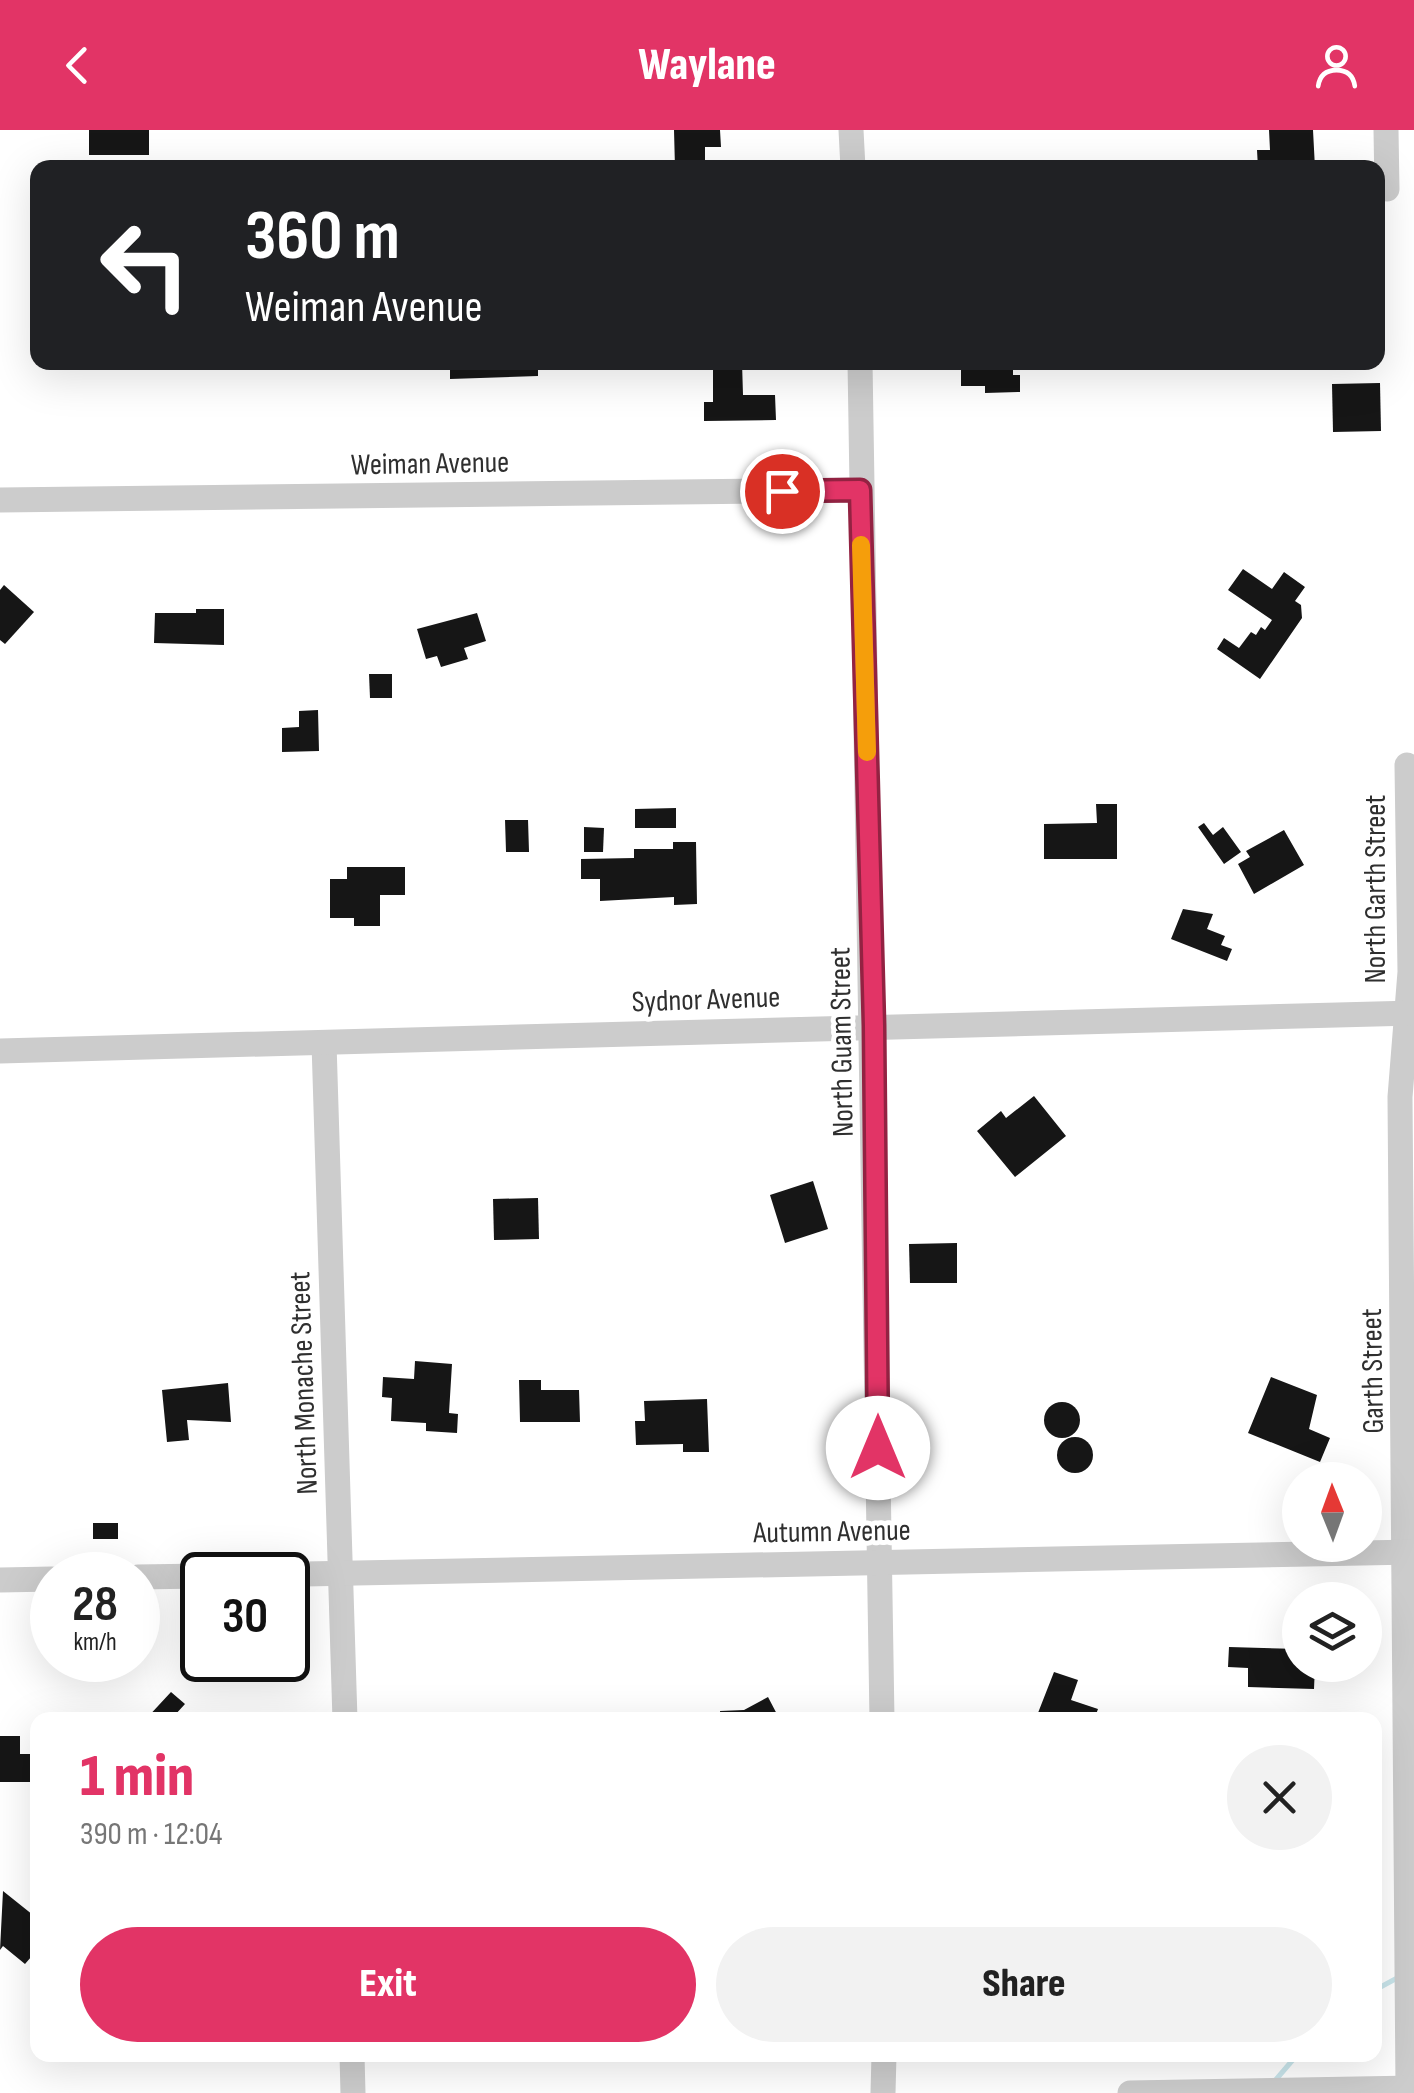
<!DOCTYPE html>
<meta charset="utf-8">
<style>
body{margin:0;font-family:"Sofia Sans Condensed",sans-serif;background:#f2f2f2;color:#222;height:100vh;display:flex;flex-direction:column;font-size:38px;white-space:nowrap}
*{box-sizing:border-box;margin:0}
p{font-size:32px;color:#767676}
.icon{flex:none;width:55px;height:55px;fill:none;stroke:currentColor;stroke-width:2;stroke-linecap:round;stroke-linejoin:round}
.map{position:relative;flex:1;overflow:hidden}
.drawer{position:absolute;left:30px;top:1582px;width:1352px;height:350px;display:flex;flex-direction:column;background:#fff;border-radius:20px;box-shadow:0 10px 40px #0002}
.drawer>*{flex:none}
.guide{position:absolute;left:30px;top:30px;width:1355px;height:210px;border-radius:20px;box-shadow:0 10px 40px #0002;background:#202124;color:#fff;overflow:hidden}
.needle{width:65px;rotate:359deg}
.buttons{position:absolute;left:1282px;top:1332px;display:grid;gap:20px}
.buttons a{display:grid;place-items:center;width:100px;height:100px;border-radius:50%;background:#fff;box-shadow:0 10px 40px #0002;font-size:50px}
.speed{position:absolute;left:30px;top:1422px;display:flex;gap:20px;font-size:50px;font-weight:700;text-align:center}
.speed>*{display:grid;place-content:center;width:130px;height:130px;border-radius:50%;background:#fff;box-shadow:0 10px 40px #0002;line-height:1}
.speed small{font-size:25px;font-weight:400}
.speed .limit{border:5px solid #111;border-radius:15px;background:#fff;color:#111}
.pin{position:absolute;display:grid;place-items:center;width:85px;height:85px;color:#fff;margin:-42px;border:5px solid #fff;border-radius:50%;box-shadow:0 2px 10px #0007}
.me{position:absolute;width:110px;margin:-55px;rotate:0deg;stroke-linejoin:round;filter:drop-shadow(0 0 8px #0008)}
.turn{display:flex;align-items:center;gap:35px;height:210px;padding:0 50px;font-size:45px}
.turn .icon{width:130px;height:130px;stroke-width:2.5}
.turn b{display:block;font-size:70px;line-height:85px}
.round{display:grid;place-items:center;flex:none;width:105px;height:105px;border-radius:52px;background:#f2f2f2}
.head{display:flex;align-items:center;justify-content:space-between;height:170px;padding:0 50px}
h1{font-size:60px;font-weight:800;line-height:75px;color:#e23466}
.action{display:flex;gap:20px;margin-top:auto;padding:20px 50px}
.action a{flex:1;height:115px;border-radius:60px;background:#e23466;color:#fff;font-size:40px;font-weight:800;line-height:115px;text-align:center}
.action a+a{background:#f2f2f2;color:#222}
header{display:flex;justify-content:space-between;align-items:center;height:130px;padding:0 50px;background:#e23466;color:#fff;font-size:45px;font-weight:800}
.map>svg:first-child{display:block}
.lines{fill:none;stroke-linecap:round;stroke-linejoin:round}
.stream{stroke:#c9e5eb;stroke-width:5}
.building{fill:#161616}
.minor{stroke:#ccc;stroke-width:25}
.route-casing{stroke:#932242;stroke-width:25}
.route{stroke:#e23466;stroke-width:18}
.slow{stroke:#f59e0b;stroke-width:18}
.labels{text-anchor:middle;stroke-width:10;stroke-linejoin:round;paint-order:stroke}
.street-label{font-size:30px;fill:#2f2f2f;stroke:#fff}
</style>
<header><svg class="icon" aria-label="back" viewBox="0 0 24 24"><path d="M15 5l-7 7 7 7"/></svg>Waylane<svg class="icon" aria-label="person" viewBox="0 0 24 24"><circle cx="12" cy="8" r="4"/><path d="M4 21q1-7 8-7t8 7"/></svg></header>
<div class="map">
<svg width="1414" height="1963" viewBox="0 0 1414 1963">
<rect width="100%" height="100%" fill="#fff"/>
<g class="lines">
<g class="stream">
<path d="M 1375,1860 L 1399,1847"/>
<path d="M 1273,1953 L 1297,1925"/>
</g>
</g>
<g class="building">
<rect x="89" y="0" width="60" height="25"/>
<path d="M 674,0 L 720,0 L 721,17 L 705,17 L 705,38 L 675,38 Z"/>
<path d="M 1269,0 L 1313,0 L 1315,38 L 1258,38 L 1257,20 L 1270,20 Z"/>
<path d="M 450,232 L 538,232 L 538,246 L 450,249 Z"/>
<path d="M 713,232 L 742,232 L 743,265 L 775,265 L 776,290 L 704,291 L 704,272 L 713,272 Z"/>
<path d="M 961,232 L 1013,232 L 1013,245 L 1020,245 L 1020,262 L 985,263 L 985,256 L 961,256 Z"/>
<path d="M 1380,253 L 1381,301 L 1333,302 L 1332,254 Z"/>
<path d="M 1243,439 L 1272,459 L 1284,442 L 1305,457 L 1295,471 L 1301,475 L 1302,488 L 1260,549 L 1217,519 L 1224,508 L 1239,518 L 1251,502 L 1256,505 L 1261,497 L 1265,500 L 1272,490 L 1228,460 Z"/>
<path d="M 4,455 L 34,482 L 5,514 L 0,510 L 0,460 Z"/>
<path d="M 196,479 L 224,479 L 224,515 L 154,513 L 155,483 L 196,483 Z"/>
<path d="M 477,483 L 486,511 L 464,518 L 468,529 L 441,537 L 437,526 L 426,529 L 417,499 Z"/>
<path d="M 369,544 L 392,544 L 392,568 L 370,568 Z"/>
<path d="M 318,580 L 319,621 L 282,622 L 282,598 L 299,597 L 299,581 Z"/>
<path d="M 1096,674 L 1117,674 L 1117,729 L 1044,729 L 1044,694 L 1097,693 Z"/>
<path d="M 676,678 L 676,698 L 635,698 L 635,679 Z"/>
<path d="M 505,690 L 528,690 L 529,722 L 506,722 Z"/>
<path d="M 1204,693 L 1213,705 L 1223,697 L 1241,722 L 1224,734 L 1198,697 Z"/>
<path d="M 584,697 L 604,698 L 603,722 L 584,722 Z"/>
<path d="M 1284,700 L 1304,735 L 1254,764 L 1238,734 L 1250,727 L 1246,721 Z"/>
<path d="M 673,712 L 696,712 L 697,774 L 674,775 L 674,767 L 600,771 L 600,749 L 581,749 L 581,729 L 634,728 L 634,719 L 673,719 Z"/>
<path d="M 347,737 L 405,737 L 405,765 L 380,765 L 380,796 L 354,796 L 354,788 L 330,788 L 330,749 L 347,749 Z"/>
<path d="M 1183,779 L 1213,784 L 1207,799 L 1225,806 L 1221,815 L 1232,819 L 1227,831 L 1171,809 Z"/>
<path d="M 1034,966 L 1066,1006 L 1015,1047 L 977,1001 L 1001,981 L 1006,988 Z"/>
<path d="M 813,1051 L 828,1099 L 785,1113 L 770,1065 Z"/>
<path d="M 538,1068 L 539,1109 L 494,1110 L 493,1069 Z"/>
<path d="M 957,1113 L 957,1153 L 910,1153 L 909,1114 Z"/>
<path d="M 415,1231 L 452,1234 L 449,1283 L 458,1284 L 457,1303 L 426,1301 L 426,1293 L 391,1291 L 392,1268 L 382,1267 L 383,1247 L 414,1249 Z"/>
<path d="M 1271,1247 L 1317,1265 L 1309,1299 L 1330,1308 L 1320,1332 L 1248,1303 Z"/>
<path d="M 519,1250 L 541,1250 L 541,1260 L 579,1260 L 580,1292 L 520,1292 Z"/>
<path d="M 228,1253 L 231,1292 L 187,1290 L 189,1310 L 167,1312 L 162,1260 Z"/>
<path d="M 707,1269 L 709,1322 L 683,1322 L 683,1314 L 636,1315 L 635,1291 L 645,1291 L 644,1271 Z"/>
<circle cx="1062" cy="1290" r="18"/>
<circle cx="1075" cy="1325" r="18"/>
<rect x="93" y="1393" width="25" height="16"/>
<path d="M 1229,1517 L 1300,1519 L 1300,1535 L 1315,1535 L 1314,1559 L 1248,1557 L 1248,1538 L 1228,1537 Z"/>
<path d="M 1054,1542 L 1078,1550 L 1071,1570 L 1098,1579 L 1094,1590 L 1036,1588 Z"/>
<path d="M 171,1562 L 185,1574 L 174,1586 L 179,1590 L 145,1590 Z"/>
<path d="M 768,1567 L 779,1588 L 774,1590 L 721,1590 L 720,1581 L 744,1580 Z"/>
<path d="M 0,1606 L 20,1606 L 20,1624 L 36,1624 L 36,1652 L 0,1652 Z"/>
<path d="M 3,1761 L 38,1789 L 38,1819 L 25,1834 L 3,1816 L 0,1820 Z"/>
</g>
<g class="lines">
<g class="minor">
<path d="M 851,0 L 853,38"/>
<path d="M 1386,0 L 1387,59"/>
<path d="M 860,232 L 882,1590"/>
<path d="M 0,370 L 860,360"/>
<path d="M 1407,635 L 1410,842 L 1400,967 L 1408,1958"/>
<path d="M 324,913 L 345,1590"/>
<path d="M 0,921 L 1414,883"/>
<path d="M 251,1445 L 1414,1422"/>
<path d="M 138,1447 L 202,1446"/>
<path d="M 0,1450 L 52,1449"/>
<path d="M 352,1925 L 353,1963"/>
<path d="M 883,1963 L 884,1925"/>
<path d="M 1130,1963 L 1414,1958"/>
</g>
</g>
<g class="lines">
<g class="route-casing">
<path id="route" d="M 782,361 L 860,360 L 874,896 L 878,1318"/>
</g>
<use href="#route" class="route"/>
<path class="slow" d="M 861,415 L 867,622"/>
</g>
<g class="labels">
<g class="street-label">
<text transform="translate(430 333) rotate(-1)" y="10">Weiman Avenue</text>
<text transform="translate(1375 759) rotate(-90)" y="10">North Garth Street</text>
<text transform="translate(706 869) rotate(-2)" y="10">Sydnor Avenue</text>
<text transform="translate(841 912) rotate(-91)" y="10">North Guam Street</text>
<text transform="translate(1372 1241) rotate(-91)" y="10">Garth Street</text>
<text transform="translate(303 1253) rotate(-92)" y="10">North Monache Street</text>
<text transform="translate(832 1401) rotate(-1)" y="10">Autumn Avenue</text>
</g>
</g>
</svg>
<div class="buttons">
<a><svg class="needle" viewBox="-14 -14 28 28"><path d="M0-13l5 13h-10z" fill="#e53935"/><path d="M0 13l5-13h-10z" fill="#767676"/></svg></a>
<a><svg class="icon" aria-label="layers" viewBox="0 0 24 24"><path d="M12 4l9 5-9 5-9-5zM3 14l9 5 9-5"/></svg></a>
</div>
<div class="speed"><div>28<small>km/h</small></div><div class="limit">30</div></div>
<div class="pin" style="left:782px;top:361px;background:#d93025"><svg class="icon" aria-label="arrive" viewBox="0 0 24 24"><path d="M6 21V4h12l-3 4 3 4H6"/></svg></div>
<svg class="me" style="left:878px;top:1318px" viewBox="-20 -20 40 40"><circle r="19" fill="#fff"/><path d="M0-13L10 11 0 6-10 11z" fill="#e23466"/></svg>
<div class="guide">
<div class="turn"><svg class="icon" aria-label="left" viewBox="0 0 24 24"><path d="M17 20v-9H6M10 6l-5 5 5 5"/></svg><div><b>360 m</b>Weiman Avenue</div></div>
</div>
<section class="drawer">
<div class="head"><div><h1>1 min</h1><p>390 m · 12:04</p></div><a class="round"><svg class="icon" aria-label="close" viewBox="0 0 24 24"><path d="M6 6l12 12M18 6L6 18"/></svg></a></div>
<div class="action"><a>Exit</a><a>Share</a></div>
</section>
</div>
